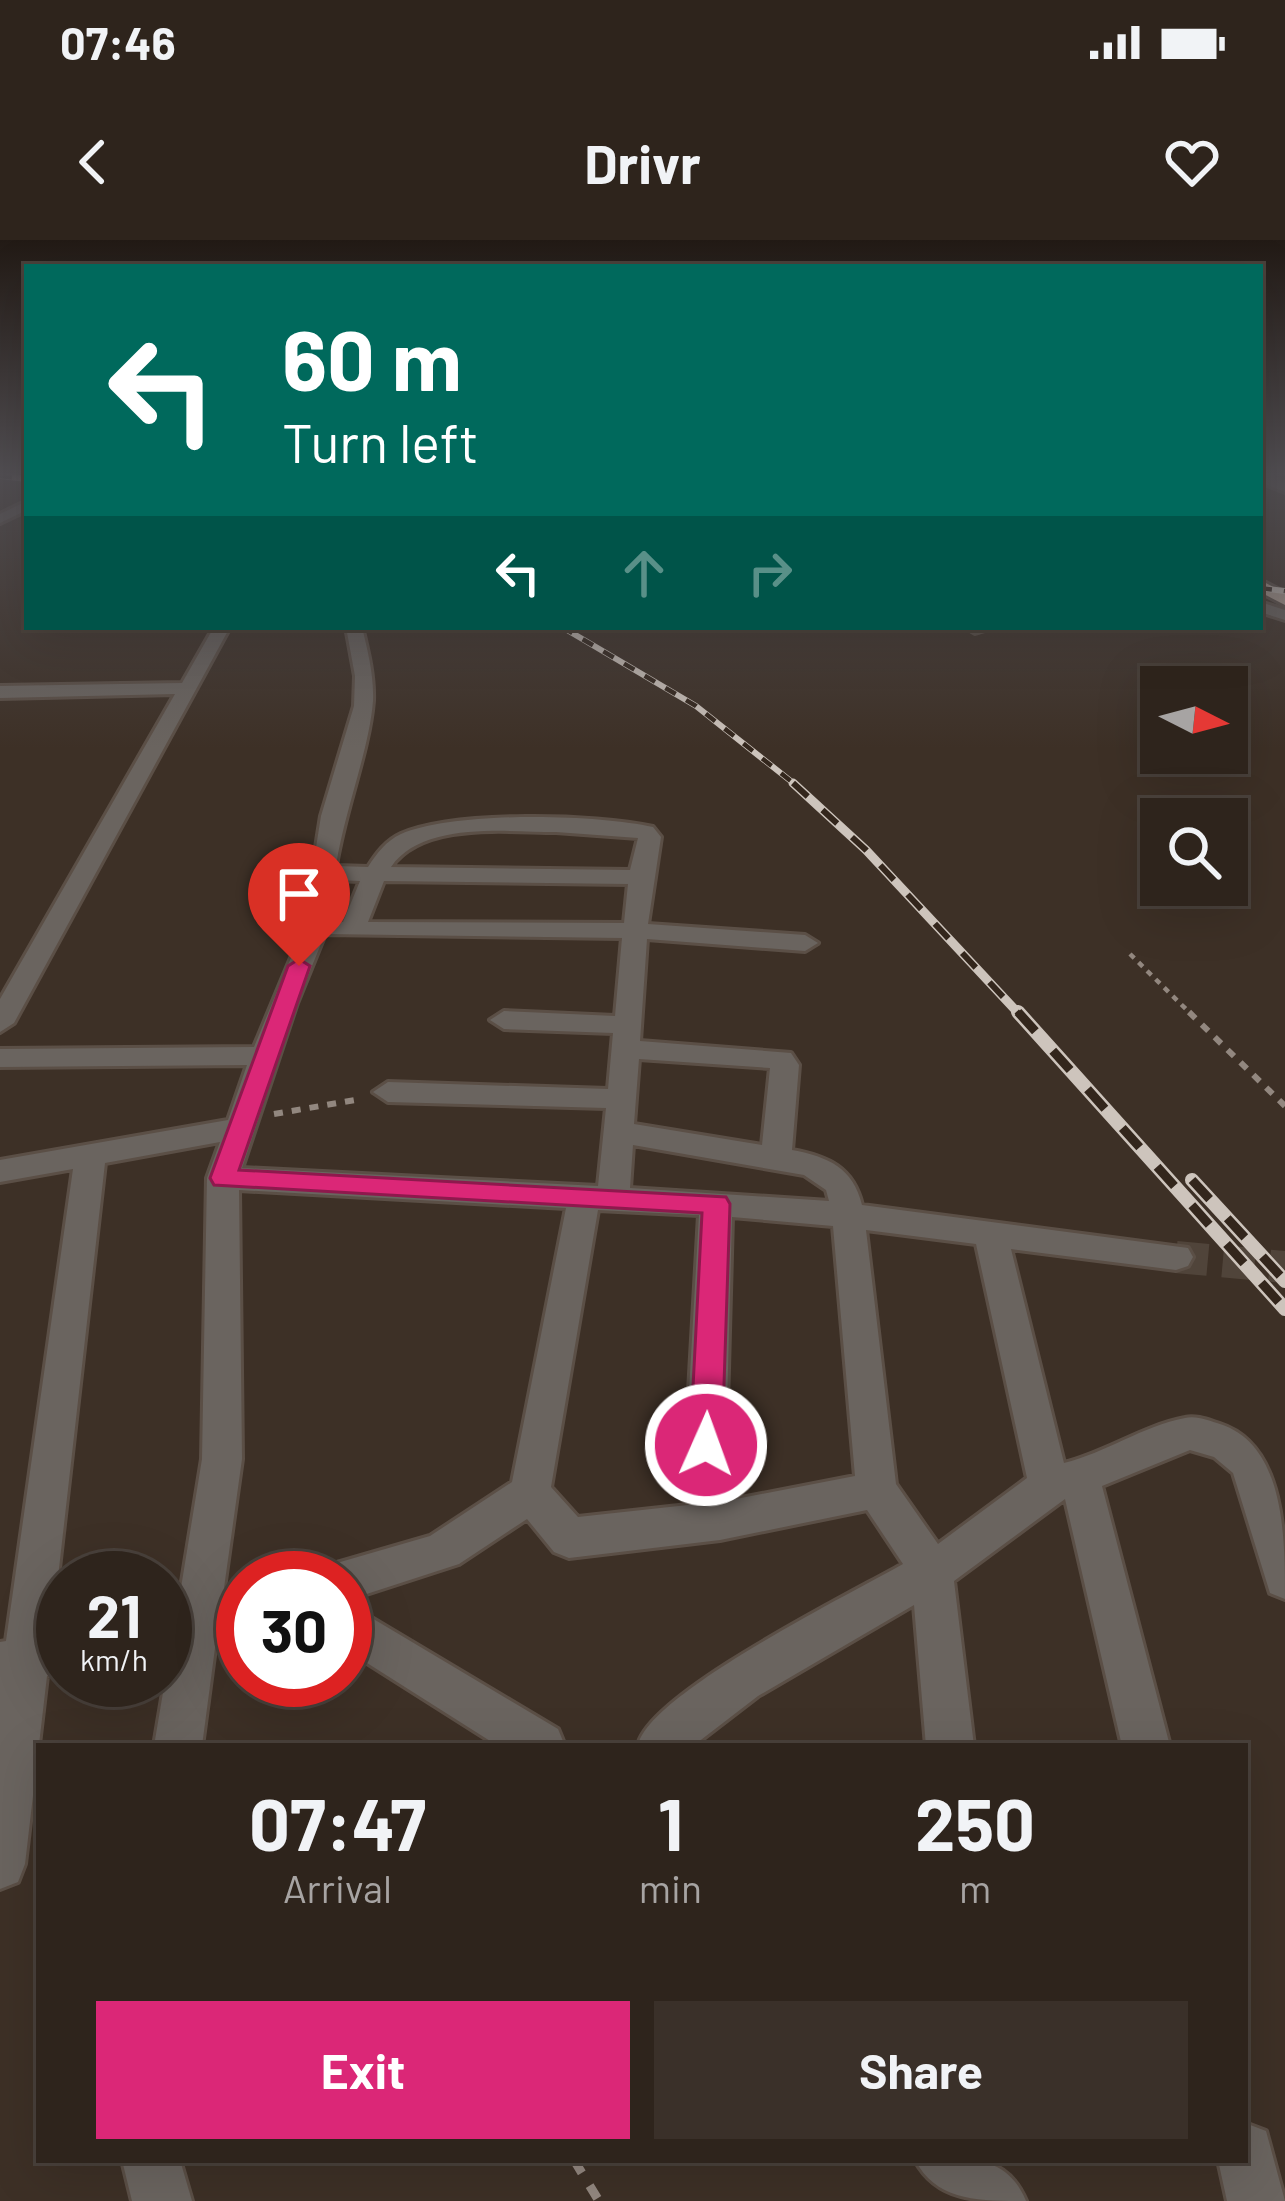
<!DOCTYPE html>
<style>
body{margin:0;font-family:Barlow,sans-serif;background:#3a3029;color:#f1f3f6;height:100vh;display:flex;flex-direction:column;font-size:45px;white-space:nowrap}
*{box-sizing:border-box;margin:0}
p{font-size:39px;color:#a7a4a3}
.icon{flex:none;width:66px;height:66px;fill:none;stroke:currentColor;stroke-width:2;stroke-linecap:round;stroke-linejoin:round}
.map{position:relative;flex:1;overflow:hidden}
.drawer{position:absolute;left:36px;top:1503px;width:1212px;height:420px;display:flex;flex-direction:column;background:#2e241c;border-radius:0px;box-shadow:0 12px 48px #0002,0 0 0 3px #49413b}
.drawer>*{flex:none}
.guide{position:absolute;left:24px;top:24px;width:1239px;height:366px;border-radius:0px;box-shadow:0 12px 48px #0002,0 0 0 3px #49413b;background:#00695c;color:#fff;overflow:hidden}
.needle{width:78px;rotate:96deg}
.controls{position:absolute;left:1140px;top:426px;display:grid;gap:24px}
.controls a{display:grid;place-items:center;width:108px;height:108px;border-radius:0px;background:#2e241c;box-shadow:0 12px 48px #0002,0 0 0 3px #49413b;font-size:60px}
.speed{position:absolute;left:36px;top:1311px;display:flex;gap:24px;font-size:60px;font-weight:700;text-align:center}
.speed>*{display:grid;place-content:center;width:156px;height:156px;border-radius:50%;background:#2e241c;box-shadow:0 12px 48px #0002,0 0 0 3px #49413b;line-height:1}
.speed small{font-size:30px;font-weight:400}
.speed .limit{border:18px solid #d22;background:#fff;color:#111}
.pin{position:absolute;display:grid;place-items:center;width:102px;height:102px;color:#fff;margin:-123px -51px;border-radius:50% 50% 50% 0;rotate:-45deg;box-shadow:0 0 12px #0007}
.pin .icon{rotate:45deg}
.me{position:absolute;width:132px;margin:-66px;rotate:2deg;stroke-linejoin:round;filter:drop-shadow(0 0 9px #0008)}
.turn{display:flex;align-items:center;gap:42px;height:252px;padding:0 60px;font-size:54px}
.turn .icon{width:156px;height:156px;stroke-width:2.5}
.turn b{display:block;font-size:84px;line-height:102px}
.lanes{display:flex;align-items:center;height:114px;padding:0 60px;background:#0003;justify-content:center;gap:60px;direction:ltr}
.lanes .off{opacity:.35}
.eta{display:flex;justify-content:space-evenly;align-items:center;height:204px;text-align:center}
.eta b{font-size:72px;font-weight:700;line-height:84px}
.primary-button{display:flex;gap:24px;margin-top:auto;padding:24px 60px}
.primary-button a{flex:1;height:138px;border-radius:0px;background:#db2777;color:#fff;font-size:48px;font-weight:700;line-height:138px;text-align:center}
.primary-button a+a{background:#3a3029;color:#f1f3f6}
.status{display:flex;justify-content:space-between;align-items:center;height:84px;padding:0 60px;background:#2e241c;direction:ltr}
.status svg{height:33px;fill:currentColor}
header{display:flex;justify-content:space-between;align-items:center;height:156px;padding:0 60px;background:#2e241c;font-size:54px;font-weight:700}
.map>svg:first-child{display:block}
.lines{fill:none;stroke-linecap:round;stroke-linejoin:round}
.minor-tunnel{stroke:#50443a;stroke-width:32;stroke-dasharray:32 15;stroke-linecap:butt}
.minor-casing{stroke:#5b4f46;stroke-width:6}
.highway-casing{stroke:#5b4f46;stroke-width:6}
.path-far2{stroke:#92877f;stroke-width:4.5;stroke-dasharray:6 6;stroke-linecap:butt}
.path-far1{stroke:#92877f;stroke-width:6;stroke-dasharray:9 9;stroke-linecap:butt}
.path{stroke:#92877f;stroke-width:9;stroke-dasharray:15 15;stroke-linecap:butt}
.minor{fill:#6a645f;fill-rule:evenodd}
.highway{fill:#b5a599;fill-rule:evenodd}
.rail-far2-casing{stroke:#cdc4bc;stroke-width:6}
.rail-far1-casing{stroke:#cdc4bc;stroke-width:9}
.rail-casing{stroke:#cdc4bc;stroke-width:14}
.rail-far2{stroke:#33261c;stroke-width:4.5;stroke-dasharray:12;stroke-linecap:butt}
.rail-far1{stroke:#33261c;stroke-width:6;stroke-dasharray:20;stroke-linecap:butt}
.rail{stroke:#33261c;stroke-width:9;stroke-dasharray:26;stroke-linecap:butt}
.route{fill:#db2777;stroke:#8e194d;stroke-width:3}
</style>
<div class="status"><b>07:46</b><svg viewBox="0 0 49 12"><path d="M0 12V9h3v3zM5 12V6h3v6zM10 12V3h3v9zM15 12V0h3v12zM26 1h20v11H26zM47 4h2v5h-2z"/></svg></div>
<header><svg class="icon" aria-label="back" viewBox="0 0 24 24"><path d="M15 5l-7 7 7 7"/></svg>Drivr<svg class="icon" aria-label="heart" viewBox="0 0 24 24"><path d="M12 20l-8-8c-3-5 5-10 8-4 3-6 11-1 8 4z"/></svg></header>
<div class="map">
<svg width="1285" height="1961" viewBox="0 0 1285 1961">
<rect width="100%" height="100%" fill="#3d3026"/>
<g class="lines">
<path class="minor-tunnel" d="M 1176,1017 L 1285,1027"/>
<g class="minor-casing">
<g id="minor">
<path d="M 1260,233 L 1285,243 L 1285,252 L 1260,242 Z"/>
<path d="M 27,261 L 27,270 L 0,283 L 0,274 Z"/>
<path d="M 1260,362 L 1285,370 L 1285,380 L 1260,372 Z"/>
<path d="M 214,387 L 230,387 L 14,783 L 0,792 L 0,759 L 175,454 L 0,458 L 0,446 L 182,443 Z"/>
<path d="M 346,387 L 362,387 C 368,412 374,436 373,461 C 369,511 344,572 336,626 L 368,627 C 377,613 386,601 401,594 C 455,571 595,574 653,587 L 661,597 L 648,684 L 805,695 L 818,703 L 805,711 L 647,699 L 640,801 L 791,813 L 799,825 L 792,910 C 829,917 853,928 862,965 L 1188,1008 L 1193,1017 L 1188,1026 L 1176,1030 L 1011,1009 L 1064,1223 C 1105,1213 1143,1186 1185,1178 C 1196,1175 1210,1181 1220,1184 C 1285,1205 1285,1297 1285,1359 L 1270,1353 L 1233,1233 L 1214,1217 L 1190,1210 L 1102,1246 L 1170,1506 L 1122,1506 L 1065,1259 L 954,1341 L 974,1506 L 926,1506 L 914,1365 L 758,1456 L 693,1506 L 638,1506 C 646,1455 852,1353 903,1324 L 867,1270 L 720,1300 L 569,1318 L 554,1312 L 527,1279 L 459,1324 L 345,1361 L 345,1338 L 324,1338 L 330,1325 L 430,1296 L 512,1242 L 566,968 L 239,950 L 242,1219 L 224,1348 L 243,1344 L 243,1386 L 217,1393 L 202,1506 L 154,1506 L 171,1405 L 165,1407 L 165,1363 L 179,1360 L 202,1219 L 207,938 L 220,902 L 105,923 L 52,1390 L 63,1388 L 63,1432 L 47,1436 L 25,1624 L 18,1642 L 0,1649 L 0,1402 L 6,1401 L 73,929 L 0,942 L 0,920 L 228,880 L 247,825 L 0,827 L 0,809 L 254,807 L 303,689 L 321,576 L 354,466 L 355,436 ZM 556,592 L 638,598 L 630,630 L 391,627 C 423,581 506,592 556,592 ZM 334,640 L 360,641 L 343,682 L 328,683 ZM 384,641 L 628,644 L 624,683 L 368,682 ZM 325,694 L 622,698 L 615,776 L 504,771 L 490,780 L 504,789 L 613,793 L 608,849 L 388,842 L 373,852 L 388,862 L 606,868 L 598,946 L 242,928 L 297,763 ZM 639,819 L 770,828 L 762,905 L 634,884 ZM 633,905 L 804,935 L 826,950 L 829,961 L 630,948 ZM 598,970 L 699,975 L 686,1205 L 697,1264 L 578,1277 L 551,1247 ZM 732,977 L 833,986 L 855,1236 L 736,1259 L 726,1205 ZM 866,990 L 976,1004 L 1027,1238 L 938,1304 L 896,1244 Z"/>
<path d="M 995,387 L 975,393 L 967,388 L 967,387 Z"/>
<path d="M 345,1362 L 558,1489 L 565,1506 L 498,1506 L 345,1409 Z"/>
<path d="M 1245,1883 L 1266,1891 L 1285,1961 L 1227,1961 L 1218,1920 L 1245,1920 Z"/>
<path d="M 122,1920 L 180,1920 L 192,1961 L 132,1961 Z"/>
<path d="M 915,1920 C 962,1920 1005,1910 1026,1961 C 977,1961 937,1961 915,1920 Z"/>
</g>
</g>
<g class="highway-casing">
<path id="highway" d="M 1260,340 L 1285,353 L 1285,365 L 1260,352 Z"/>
</g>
<path class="path-far2" d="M 1130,714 L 1192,775"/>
<g class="path-far1">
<path d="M 1189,772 L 1285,866"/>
<path d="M 274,874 L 361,859"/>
</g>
<path class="path" d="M 574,1920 L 599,1961"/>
<use href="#minor" class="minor"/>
<use href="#highway" class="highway"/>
<g class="rail-far2-casing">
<g id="rail-far2">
<path d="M 0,236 L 27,239"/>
<path d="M 1260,348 L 1285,351"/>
<path d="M 562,387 L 696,466 L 797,546"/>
</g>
</g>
<g class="rail-far1-casing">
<path id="rail-far1" d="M 793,543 L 866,610 L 1020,775"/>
</g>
<g class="rail-casing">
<g id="rail">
<path d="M 1018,772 L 1285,1069"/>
<path d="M 1192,940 L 1285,1041"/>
</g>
</g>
<use href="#rail-far2" class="rail-far2"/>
<use href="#rail-far1" class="rail-far1"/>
<use href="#rail" class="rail"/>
</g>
<linearGradient id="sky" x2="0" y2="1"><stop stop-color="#221a15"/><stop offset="0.46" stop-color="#514e52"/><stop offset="1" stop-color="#514e52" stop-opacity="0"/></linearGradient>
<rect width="1285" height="508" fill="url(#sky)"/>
<path class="route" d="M 299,719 L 310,726 L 239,930 L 726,957 L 730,964 L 722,1205 L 717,1216 L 706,1220 L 694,1216 L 690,1205 L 702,973 L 214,945 L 210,938 L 288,726 Z"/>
</svg>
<div class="controls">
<a><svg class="needle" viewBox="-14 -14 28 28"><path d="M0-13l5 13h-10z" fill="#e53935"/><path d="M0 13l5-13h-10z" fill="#a7a4a3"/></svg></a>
<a><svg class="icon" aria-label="search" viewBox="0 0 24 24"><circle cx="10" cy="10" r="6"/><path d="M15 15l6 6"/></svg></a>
</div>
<div class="speed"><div>21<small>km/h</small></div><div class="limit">30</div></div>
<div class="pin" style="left:299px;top:726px;background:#d93025"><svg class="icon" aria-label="arrive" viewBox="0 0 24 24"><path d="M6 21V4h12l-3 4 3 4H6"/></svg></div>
<svg class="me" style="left:706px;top:1205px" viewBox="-20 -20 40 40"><circle r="17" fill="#db2777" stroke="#fff" stroke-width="3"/><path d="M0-11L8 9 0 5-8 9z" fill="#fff"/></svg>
<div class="guide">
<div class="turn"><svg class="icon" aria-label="left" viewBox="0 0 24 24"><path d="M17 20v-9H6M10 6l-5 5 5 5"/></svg><div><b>60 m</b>Turn left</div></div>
<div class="lanes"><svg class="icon" aria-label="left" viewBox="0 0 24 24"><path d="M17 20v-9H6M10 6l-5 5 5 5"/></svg><svg class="icon off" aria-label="ahead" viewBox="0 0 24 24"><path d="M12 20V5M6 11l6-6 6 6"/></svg><svg class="icon off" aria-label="right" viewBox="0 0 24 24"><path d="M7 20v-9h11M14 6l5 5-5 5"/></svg></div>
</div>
<section class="drawer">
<div class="eta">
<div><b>07:47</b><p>Arrival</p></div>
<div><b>1</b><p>min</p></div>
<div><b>250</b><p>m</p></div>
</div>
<div class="primary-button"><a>Exit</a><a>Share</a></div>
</section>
</div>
